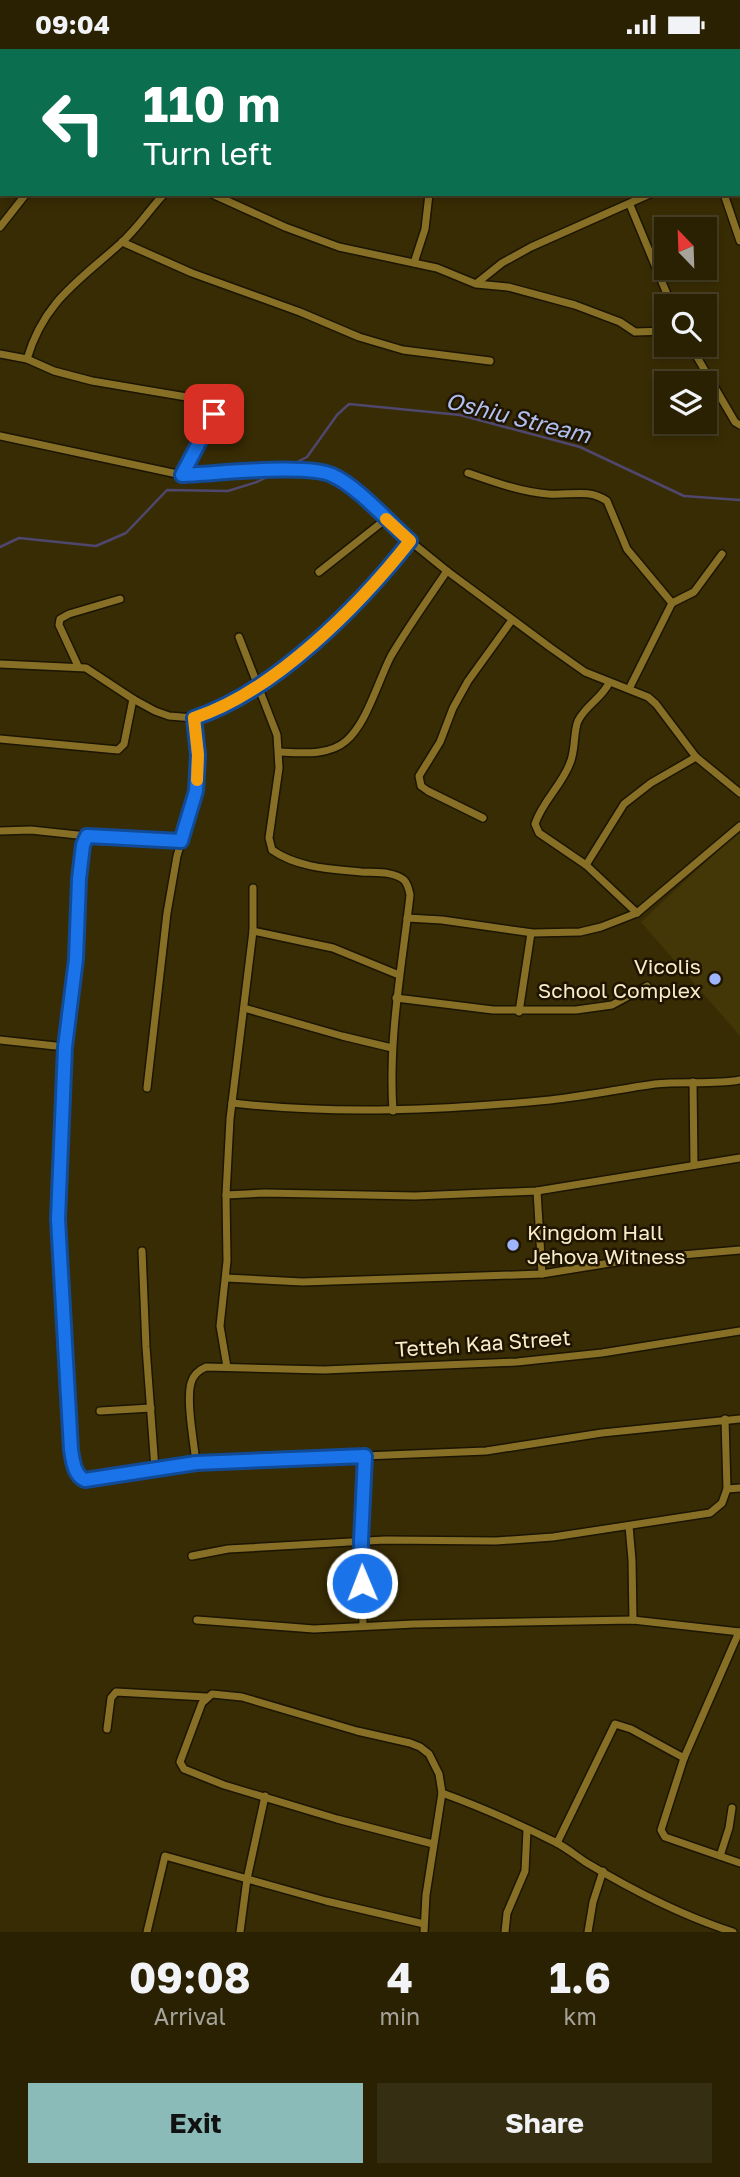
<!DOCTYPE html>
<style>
body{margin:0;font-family:"Golos Text",sans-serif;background:#362e12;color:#f1f3f6;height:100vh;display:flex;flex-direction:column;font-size:26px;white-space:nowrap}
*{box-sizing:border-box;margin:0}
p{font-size:23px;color:#a5a39a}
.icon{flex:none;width:38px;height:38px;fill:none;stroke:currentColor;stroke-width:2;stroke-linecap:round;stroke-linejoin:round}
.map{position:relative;height:1883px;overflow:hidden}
.drawer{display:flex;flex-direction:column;background:#2a2103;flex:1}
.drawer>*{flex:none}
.guide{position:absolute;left:0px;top:0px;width:740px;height:147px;box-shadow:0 4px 10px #0003,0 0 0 2px #463e25;background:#0b6e4f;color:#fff;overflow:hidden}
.needle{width:46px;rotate:337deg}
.buttons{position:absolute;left:654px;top:168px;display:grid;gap:14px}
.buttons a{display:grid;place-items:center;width:63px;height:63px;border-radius:0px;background:#2a2103;box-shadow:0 4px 10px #0003,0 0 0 2px #463e25;font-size:35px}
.pin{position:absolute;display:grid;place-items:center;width:60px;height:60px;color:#fff;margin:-30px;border-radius:14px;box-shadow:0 4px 10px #0006}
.me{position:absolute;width:77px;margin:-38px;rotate:359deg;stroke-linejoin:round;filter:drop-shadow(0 0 5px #0008)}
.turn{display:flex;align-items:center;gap:24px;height:147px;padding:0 28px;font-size:32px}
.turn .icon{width:91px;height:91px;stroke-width:2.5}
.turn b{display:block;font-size:49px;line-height:60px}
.eta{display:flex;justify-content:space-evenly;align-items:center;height:119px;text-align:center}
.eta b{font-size:42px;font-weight:700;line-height:49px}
.button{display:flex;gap:14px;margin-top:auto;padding:14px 28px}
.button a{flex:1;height:80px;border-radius:0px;background:#8bbbb9;color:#111;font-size:28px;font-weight:700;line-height:80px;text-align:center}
.button a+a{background:#362e12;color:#f1f3f6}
.status{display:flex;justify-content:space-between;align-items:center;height:49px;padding:0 35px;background:#2a2103;direction:ltr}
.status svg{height:19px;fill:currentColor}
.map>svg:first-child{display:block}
.built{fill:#433607}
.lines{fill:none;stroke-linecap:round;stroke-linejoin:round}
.stream{stroke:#4f476d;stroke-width:2.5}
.minor-casing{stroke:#1c1501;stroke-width:10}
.minor{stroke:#877026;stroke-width:7}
.route-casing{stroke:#114b97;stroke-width:18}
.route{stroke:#1a73e8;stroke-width:12}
.slow{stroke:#f59e0b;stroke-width:12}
.poi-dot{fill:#9eb4fd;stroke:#1e1400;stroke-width:2.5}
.labels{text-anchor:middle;stroke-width:5;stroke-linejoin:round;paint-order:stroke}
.poi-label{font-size:21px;fill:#f8ecc9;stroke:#1e1400;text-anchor:end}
.street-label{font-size:21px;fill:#f8ecc9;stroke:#1e1400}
.water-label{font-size:23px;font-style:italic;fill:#b0c0f1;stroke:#1e1400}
</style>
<div class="status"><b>09:04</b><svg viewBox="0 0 49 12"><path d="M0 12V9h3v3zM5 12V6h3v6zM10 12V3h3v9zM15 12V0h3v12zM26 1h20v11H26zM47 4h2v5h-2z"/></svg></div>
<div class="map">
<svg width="740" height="1883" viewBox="0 0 740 1883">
<rect width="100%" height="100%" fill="#382c04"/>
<path class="built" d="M 740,781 L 740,987 L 641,873 Z"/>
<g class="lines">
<g class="stream">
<path d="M 287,418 L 307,408 L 337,366 L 349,355 L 460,366 L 580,398 L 684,447 L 740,451"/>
<path d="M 0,498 L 19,489 L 96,497 L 126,484 L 167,441 L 228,442 L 257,433 L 275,424"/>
</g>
<g class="minor-casing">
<g id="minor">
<path d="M 252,0 L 253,2"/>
<path d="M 467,0 L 468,2"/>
<path d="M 560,0 L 561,2"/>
<path d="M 656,0 L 657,2"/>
<path d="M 61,2 L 63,0"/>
<path d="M 192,2 L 194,0"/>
<path d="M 313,2 L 315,0"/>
<path d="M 445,2 L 447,0"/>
<path d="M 738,53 L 740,52"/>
<path d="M 212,145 L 285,178 L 339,198 L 437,219 L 476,235 L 508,238 L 575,256 L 620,273 L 635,283 L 667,282"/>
<path d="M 724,145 L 740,192"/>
<path d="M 630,156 L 672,257"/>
<path d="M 0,178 L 26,145"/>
<path d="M 122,193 L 192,224 L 300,263 L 359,288 L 403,301 L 490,312"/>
<path d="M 414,214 L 425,180 L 429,145"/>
<path d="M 477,234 L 502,214 L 531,198 L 650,145"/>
<path d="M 690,296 L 735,373 L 740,376"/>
<path d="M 0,305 L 27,310 L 54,322 L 92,332 L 216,353 L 218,358 L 182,426"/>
<path d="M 27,310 C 44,252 79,232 121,194 C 137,180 149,161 164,145"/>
<path d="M 0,387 L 182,426 L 303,420 L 331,425 L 366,451 L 410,492 L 447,522 L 551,599 L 585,623 L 648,648 L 656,655 L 696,708 L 740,744"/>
<path d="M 468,424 C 494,433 521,443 548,445 C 569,447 588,439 607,452 L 627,500 L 672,554"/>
<path d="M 319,523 L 386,470"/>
<path d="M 239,588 L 277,686 L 279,719 L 269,789 L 272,801 C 298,819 331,820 361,823 C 375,824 393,822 404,831 C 408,835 409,841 410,846 C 402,918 388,989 393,1062"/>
<path d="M 0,615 L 86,619 L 133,650 L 155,662 L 169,667 L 194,669 L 241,646 L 298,610 L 365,545 L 410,492"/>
<path d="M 78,617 L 59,576 L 60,570 L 69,565 L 120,550"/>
<path d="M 609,634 C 602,649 585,657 578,672 C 573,684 576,700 570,714 C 562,736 542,753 535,775 L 539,784 L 586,816 L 637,864"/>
<path d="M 629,640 L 672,554 L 694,543 L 722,505"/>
<path d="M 0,690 L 118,701 L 124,695 L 133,650"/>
<path d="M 279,703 C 301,704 329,707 346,692 C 367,674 378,632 391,607 C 408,578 428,550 447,522"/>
<path d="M 483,769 L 428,742 L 421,737 L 419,727 L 440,693 L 453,659 L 468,632 L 512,571"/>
<path d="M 0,782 L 31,781 L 87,787 L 181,792"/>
<path d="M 87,787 L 79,830 L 76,910 L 65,998 L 58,1170 L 71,1401 C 74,1419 74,1432 95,1430 L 196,1414 L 486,1402 L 602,1384 L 740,1370"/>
<path d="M 586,816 L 624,755 L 651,734 L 696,708"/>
<path d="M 407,869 L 442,871 L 533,884 L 580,883 L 601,878 L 637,864 L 740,777"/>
<path d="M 253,882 L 333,899 L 399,926"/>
<path d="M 396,949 L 493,961 L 576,961 L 612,956 L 647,937"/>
<path d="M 244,959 L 342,987 L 392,999"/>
<path d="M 519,963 L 531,884"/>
<path d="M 0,991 L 65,998"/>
<path d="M 693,1033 L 694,1116"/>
<path d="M 147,1039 L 167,864 L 177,807 L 196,742 L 198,706 L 194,669"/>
<path d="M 232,1054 C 338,1066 445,1061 550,1051 C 586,1047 620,1040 655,1035 C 684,1032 712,1036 740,1031"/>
<path d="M 537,1142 L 542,1225"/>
<path d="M 226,1146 L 265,1144 L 415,1147 L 537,1142 L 740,1109"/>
<path d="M 142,1202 L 146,1298 L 155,1420"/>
<path d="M 226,1229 L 302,1233 L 542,1225 L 635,1210 L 740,1201"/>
<path d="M 227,1318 L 220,1277 L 227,1212 L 226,1146 L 230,1070 L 253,882 L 253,839"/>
<path d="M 100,1362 L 151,1359"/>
<path d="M 196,1414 C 194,1393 186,1353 191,1334 C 193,1326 199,1321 206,1318 L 324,1321 L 517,1313 L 602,1304 L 740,1282"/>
<path d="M 727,1440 L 740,1439"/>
<path d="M 629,1477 L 632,1511 L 633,1571"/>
<path d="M 192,1507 L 228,1500 L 385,1491 L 496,1492 L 553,1488 L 710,1464 L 722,1454 L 727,1440 L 725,1370"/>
<path d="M 197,1571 L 314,1580 L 414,1575 L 633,1571 L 740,1583"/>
<path d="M 363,1576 L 361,1492 L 365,1407"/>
<path d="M 739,1583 L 684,1709 L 661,1781 L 665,1788 L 740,1814"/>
<path d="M 107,1680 L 111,1649 L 116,1643 L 206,1648"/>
<path d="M 442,1744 C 481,1758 519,1775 555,1793 C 567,1799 576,1807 587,1814 C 632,1841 683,1867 733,1883"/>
<path d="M 557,1794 L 615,1675 L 631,1680 L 684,1709"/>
<path d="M 720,1807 L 729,1779 L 732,1759"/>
<path d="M 147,1883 L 165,1807 L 326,1852 L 424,1875"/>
<path d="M 240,1883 L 247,1830 L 265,1747"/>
<path d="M 424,1883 L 426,1846 L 442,1744 L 439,1725 L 429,1705 L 420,1698 L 410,1694 L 357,1682 L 242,1648 L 212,1645 L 202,1654 L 180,1713 L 184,1720 L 224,1736 L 337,1770 L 433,1795"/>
<path d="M 505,1883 L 507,1864 L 525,1822 L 527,1781"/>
<path d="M 588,1883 L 593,1853 L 603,1822"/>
</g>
</g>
<use href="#minor" class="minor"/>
</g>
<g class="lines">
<g class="route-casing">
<path id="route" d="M 214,365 L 182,426 C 215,425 306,414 332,426 C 357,437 389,473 410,492 C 359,557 274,643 194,669 L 198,706 L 196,742 L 181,792 L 87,787 L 83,796 L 79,830 L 76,910 L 65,998 L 58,1170 L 71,1401 C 73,1412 74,1426 85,1431 L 196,1414 L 365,1407 L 361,1492 L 362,1534"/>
</g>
<use href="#route" class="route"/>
<path class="slow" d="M 197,731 L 198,706 L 194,669 C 274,643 359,557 410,492 L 386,470"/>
</g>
<g class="poi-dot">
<circle cx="715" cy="930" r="7"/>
<circle cx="513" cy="1196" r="7"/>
</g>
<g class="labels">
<g class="poi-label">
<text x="701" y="925">Vicolis<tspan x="701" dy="24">School Complex</tspan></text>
<text x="527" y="1191" text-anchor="start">Kingdom Hall<tspan x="527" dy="24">Jehova Witness</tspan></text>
</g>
<g class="street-label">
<text transform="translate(483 1295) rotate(-4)" y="7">Tetteh Kaa Street</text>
</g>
<g class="water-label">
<text transform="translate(518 369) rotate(14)" y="8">Oshiu Stream</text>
</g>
</g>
</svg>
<div class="buttons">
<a><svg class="needle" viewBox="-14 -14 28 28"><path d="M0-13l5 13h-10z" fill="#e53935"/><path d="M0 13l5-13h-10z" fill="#a5a39a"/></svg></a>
<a><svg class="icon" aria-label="search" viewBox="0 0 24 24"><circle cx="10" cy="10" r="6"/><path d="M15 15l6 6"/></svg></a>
<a><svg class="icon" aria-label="layers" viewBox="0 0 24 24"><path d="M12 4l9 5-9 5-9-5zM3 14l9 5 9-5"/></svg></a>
</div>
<div class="pin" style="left:214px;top:365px;background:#d93025"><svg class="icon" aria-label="arrive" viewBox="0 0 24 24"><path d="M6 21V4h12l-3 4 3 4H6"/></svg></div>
<svg class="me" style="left:362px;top:1534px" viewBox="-20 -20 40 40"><circle r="17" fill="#1a73e8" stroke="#fff" stroke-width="3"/><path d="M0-11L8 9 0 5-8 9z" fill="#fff"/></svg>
<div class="guide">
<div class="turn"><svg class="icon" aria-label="left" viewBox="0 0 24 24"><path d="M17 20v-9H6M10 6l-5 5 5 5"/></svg><div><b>110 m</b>Turn left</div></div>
</div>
</div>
<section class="drawer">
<div class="eta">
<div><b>09:08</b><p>Arrival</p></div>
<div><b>4</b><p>min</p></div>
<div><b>1.6</b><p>km</p></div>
</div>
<div class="button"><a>Exit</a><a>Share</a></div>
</section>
